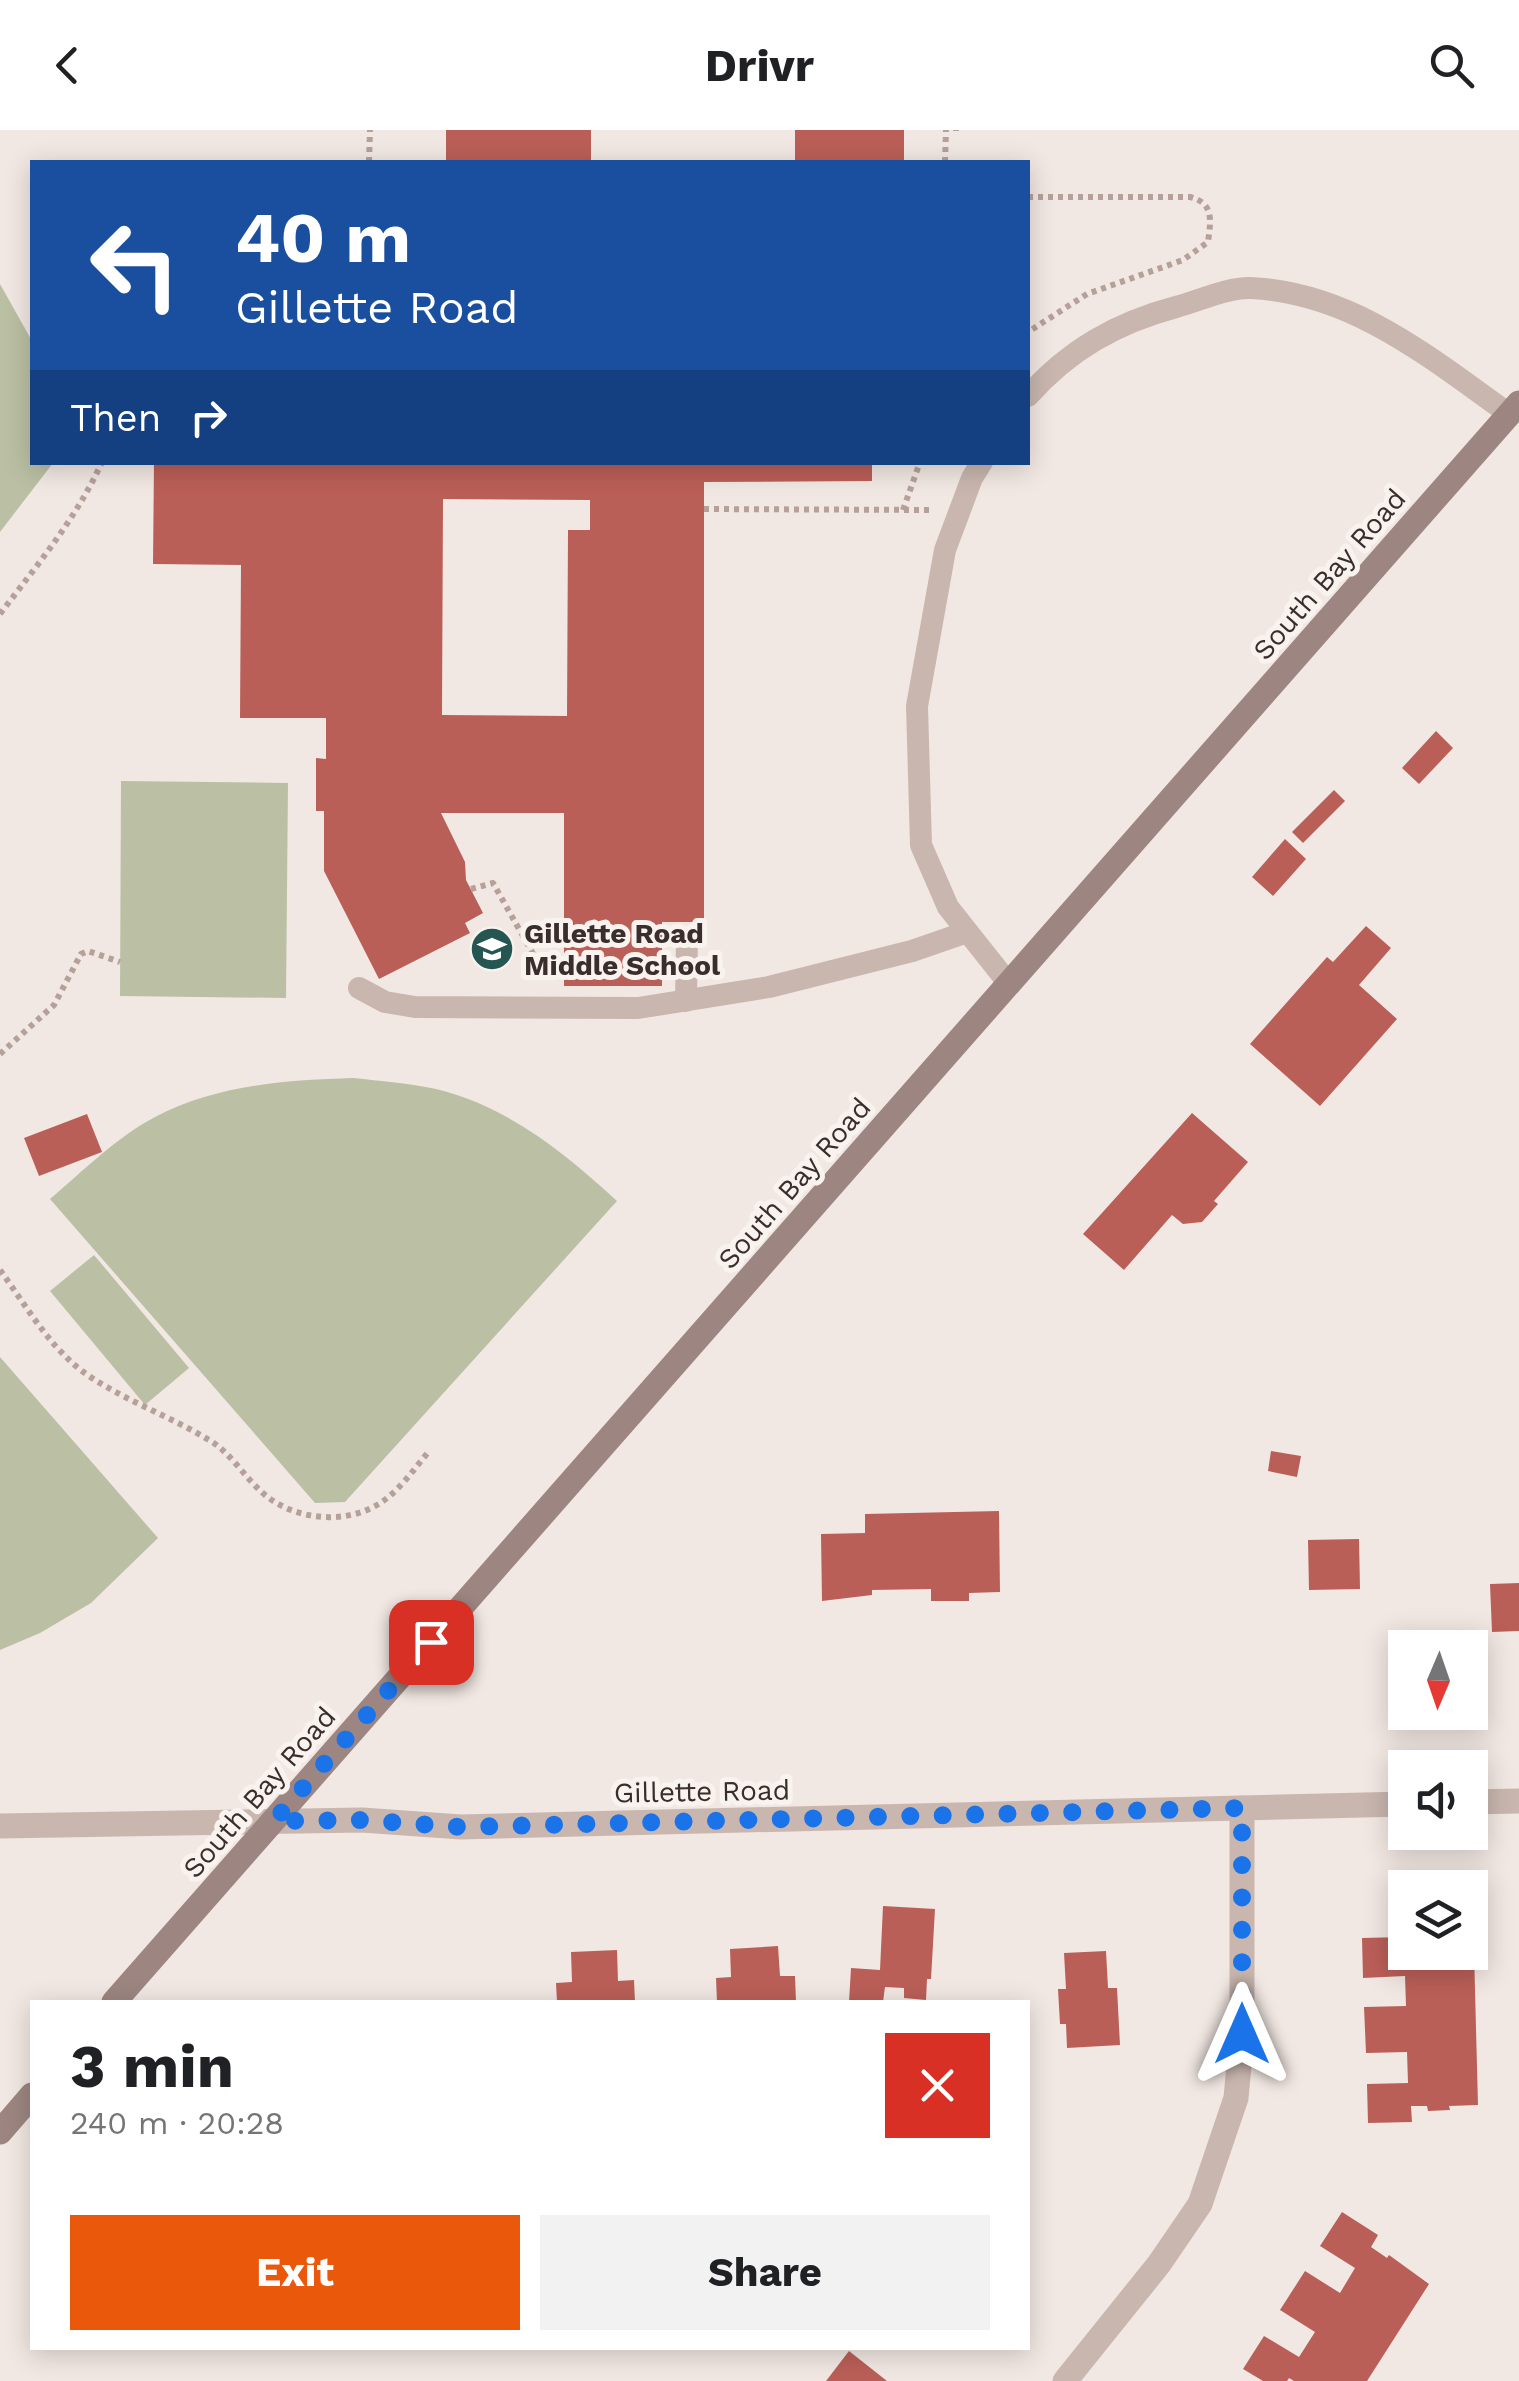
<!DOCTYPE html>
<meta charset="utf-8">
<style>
body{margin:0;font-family:"Work Sans",sans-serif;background:#f2f2f2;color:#202124;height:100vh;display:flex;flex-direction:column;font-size:38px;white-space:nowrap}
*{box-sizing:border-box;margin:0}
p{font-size:32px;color:#757577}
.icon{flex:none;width:55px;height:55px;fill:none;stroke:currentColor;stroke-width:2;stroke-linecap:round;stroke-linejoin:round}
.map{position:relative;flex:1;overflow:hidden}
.details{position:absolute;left:30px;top:1870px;width:1000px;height:350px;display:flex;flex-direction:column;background:#fff;border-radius:0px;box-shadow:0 5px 25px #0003}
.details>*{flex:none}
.top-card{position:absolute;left:30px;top:30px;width:1000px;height:305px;border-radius:0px;box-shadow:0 5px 25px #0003;background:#1a4fa0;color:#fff;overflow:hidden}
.needle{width:65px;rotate:182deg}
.tools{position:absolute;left:1388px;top:1500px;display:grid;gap:20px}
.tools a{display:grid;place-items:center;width:100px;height:100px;border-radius:0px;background:#fff;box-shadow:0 5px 25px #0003;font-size:50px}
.pin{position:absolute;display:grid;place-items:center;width:85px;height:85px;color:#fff;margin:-42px;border-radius:20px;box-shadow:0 5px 15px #0006}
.me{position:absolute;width:110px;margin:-55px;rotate:0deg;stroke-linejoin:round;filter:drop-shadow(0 0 8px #0008)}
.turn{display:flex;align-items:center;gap:35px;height:210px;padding:0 40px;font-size:45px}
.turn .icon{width:130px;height:130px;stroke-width:2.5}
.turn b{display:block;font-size:70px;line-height:85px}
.then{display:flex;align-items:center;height:95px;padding:0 40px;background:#0003;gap:20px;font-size:38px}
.round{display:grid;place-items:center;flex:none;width:105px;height:105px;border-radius:0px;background:#f2f2f2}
.headline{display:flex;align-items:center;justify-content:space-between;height:170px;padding:0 40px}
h1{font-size:60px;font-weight:700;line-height:75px}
.button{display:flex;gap:20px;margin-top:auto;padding:20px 40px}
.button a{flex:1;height:115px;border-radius:0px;background:#ea580c;color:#fff;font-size:40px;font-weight:700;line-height:115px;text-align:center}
.button a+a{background:#f2f2f2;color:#202124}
header{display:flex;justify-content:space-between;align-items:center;height:130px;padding:0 40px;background:#fff;font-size:45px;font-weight:700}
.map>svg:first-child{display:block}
.green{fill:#bbc0a4}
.building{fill:#ba5f58;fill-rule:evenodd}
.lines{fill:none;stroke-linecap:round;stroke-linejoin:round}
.path{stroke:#b5a199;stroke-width:6;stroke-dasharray:5 5;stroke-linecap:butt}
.lane{stroke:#c9b7af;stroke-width:22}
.street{stroke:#c9b7af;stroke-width:25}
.secondary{stroke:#9d8681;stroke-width:25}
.route{stroke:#1a73e8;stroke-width:18;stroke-dasharray:0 32.4}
.labels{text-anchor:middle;stroke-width:10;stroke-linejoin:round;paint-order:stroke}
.street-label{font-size:28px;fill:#392e2c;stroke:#f9f3ef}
.poi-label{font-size:28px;font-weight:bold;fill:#392e2c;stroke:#f9f3ef;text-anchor:start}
</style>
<header><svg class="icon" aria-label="back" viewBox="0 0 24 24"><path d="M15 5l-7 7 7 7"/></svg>Drivr<svg class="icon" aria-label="search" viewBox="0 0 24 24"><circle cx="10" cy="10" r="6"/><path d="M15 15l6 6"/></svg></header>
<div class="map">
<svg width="1519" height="2251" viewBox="0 0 1519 2251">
<rect width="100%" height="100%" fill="#f2e8e3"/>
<g class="green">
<path d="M 0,154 L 32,211 L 32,332 L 53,333 L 0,402 Z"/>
<path d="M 121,651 L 288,653 L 286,868 L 120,866 Z"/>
<path d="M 353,948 C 381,951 409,953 436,959 C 507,976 565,1023 617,1071 L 345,1372 L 315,1373 L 50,1069 C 83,1041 117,1007 155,987 C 216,955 286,950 353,948 Z"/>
<path d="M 94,1125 L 189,1238 L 145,1275 L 50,1161 Z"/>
<path d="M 0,1227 L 158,1408 L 91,1473 L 40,1503 L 0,1520 Z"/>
</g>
<g class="building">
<rect x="446" y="0" width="145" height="32"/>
<rect x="795" y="0" width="109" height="32"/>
<path d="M 154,332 L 872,332 L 872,351 L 704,352 L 704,792 L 662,792 L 662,856 L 564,856 L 564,683 L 441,683 L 465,732 L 466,750 L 483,783 L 465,793 L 470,803 L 379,849 L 324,741 L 324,681 L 316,681 L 316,628 L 326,629 L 326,588 L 240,588 L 241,435 L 153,434 ZM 443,369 L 590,370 L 590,400 L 568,400 L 567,586 L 442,585 Z"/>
<path d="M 1436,601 L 1453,618 L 1419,654 L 1402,638 Z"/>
<path d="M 1334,660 L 1345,671 L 1303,713 L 1292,702 Z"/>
<path d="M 1285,709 L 1306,729 L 1273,766 L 1252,747 Z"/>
<path d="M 1366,796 L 1391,818 L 1359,855 L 1397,889 L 1320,976 L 1250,914 L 1327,827 L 1333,832 Z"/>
<path d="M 1192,983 L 1248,1032 L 1214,1071 L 1218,1074 L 1202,1092 L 1183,1094 L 1172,1085 L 1124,1140 L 1083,1104 Z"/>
<path d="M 87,984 L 102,1022 L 39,1046 L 24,1008 Z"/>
<path d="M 1271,1321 L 1301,1326 L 1297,1347 L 1268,1341 Z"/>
<path d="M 999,1381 L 1000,1462 L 969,1463 L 969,1471 L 931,1471 L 931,1459 L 872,1460 L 872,1465 L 822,1471 L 821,1404 L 865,1403 L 865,1384 Z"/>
<path d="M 1359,1409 L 1360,1459 L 1309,1460 L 1308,1410 Z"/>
<path d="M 1519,1453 L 1519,1501 L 1492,1502 L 1490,1454 Z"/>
<path d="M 883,1776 L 935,1779 L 931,1849 L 927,1849 L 926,1870 L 904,1868 L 904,1858 L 885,1857 L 883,1872 L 849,1872 L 851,1838 L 880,1840 Z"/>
<path d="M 1405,1807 L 1405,1822 L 1474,1821 L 1478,1975 L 1449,1976 L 1450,1980 L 1428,1981 L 1427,1976 L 1411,1976 L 1412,1992 L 1368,1993 L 1367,1954 L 1408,1953 L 1407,1922 L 1366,1923 L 1364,1877 L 1406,1876 L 1405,1846 L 1363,1848 L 1362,1808 Z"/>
<path d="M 778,1816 L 780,1846 L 795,1846 L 796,1872 L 717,1872 L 716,1848 L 731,1847 L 730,1819 Z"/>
<path d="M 617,1820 L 618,1851 L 634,1850 L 635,1872 L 557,1872 L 556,1853 L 572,1852 L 571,1822 Z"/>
<path d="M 1106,1821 L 1108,1858 L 1117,1858 L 1120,1915 L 1067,1918 L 1066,1894 L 1060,1894 L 1058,1859 L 1066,1859 L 1064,1823 Z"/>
<path d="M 1342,2082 L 1378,2105 L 1371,2117 L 1387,2128 L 1389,2125 L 1429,2154 L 1367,2251 L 1294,2251 L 1289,2248 L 1287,2251 L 1263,2251 L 1243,2239 L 1264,2206 L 1299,2227 L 1315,2202 L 1280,2180 L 1305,2141 L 1340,2163 L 1355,2138 L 1320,2116 Z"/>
<path d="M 849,2221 L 887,2251 L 826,2251 Z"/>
</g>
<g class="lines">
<g class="path">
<path d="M 956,1 L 956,0"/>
<path d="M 369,32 L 370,0"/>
<path d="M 945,32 L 946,0"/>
<path d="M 1028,67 L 1190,67 C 1214,73 1211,90 1208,112 L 1183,130 L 1087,164 L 1028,202"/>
<path d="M 704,379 L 929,380"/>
<path d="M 903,380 L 920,332"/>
<path d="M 0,484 C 37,435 76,389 102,332"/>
<path d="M 471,759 L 493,753 L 545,845"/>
<path d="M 0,924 L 54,875 L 81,824 L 88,821 L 120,832"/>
<path d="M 0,1140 C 25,1174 48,1215 82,1241 C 120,1269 168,1285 209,1310 C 232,1323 247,1352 269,1368 C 299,1390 344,1394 377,1375 C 398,1363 414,1339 430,1320"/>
</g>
<g class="lane">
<path d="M 1028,266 C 1069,220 1116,193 1176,177 C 1199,171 1228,157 1251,158 C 1353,163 1430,228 1509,284"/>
<path d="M 982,332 L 972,348 L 945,420 L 917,576 L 921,715 L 948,777 L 1009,854"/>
<path d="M 359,858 L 385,872 L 415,877 L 638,878 L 769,857 L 912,821 L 967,802"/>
<path d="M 686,871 L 687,809"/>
</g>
<g class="street">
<path d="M 1470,1672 L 1519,1671"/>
<path d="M 0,1696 L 362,1690 L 461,1697 L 1405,1674"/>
<path d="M 1065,2251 L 1159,2134 L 1200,2074 L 1236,1968 L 1242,1904 L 1242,1678"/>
</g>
<g class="secondary">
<path d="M 114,1872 L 1519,273"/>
<path d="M 0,2002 L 32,1965"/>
</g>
</g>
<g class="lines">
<path class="route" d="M 431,1512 L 274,1691 L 362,1690 L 461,1697 L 1242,1678 L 1242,1904"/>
</g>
<defs>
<g id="school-disc" transform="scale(2.25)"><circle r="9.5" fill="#265651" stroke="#f9f3ef"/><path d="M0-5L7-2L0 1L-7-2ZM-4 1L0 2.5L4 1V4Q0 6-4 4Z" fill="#fff"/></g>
</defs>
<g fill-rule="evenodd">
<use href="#school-disc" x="492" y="819"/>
</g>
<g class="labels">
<g class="street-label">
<text transform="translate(1329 444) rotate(-49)" y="10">South Bay Road</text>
<text transform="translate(794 1053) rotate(-49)" y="10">South Bay Road</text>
<text transform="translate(702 1661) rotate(-1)" y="10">Gillette Road</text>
<text transform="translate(259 1662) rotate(-49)" y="10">South Bay Road</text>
</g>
<g class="poi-label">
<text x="524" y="813">Gillette Road<tspan x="524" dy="32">Middle School</tspan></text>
</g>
</g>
</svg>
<div class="tools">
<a><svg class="needle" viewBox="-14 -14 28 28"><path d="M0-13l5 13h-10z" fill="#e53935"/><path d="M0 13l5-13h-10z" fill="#757577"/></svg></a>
<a><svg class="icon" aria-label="sound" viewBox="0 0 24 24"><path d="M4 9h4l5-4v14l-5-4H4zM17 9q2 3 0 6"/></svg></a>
<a><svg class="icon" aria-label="layers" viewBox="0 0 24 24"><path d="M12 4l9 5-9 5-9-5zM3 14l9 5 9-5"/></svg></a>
</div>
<div class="pin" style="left:431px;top:1512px;background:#d93025"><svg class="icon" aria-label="arrive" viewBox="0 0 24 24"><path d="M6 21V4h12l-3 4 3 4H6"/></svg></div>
<svg class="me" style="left:1242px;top:1904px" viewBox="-20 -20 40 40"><path d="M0-17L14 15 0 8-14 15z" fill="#1a73e8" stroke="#fff" stroke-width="4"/></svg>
<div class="top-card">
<div class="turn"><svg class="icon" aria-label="left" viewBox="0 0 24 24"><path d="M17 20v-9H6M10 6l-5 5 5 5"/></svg><div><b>40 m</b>Gillette Road</div></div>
<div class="then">Then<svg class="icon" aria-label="right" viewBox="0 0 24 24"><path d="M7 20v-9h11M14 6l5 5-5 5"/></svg></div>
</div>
<section class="details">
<div class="headline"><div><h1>3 min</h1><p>240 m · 20:28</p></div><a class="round" style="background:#d93025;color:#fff"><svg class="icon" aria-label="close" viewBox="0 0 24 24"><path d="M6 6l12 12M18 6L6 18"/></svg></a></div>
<div class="button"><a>Exit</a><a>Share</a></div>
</section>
</div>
